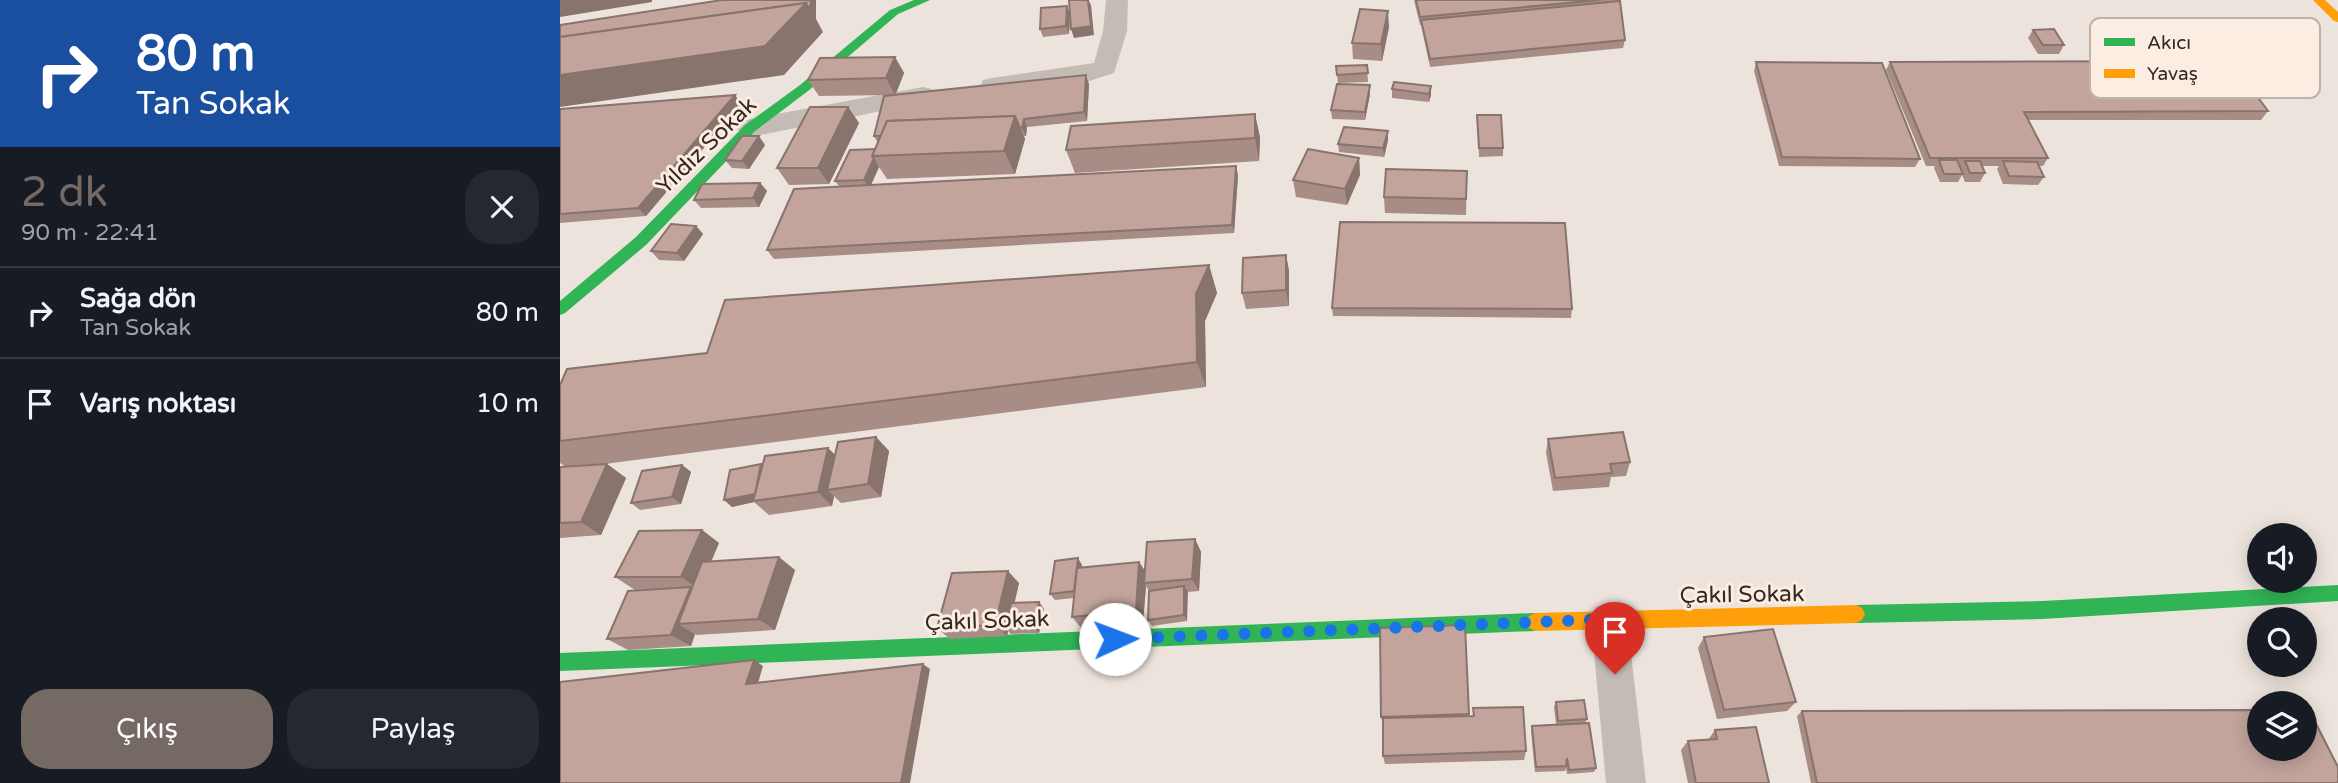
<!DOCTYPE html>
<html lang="tr">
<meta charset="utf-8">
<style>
body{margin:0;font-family:"Varela Round",sans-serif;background:#242831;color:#f1f3f6;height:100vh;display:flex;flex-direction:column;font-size:26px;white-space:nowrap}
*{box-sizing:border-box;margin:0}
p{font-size:23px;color:#9ea1a6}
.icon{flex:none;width:38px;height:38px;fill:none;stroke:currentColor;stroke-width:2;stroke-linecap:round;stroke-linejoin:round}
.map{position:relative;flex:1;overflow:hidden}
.drawer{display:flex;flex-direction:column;background:#171b24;width:560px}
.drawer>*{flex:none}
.banner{background:#1a4fa0;color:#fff;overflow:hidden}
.fabs{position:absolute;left:1687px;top:523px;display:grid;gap:14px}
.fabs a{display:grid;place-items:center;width:70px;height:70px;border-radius:50%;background:#171b24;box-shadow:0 4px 18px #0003;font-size:35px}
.pin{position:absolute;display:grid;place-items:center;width:60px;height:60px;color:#fff;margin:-72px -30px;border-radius:50% 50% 50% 0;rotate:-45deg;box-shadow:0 0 7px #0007}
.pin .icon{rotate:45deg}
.me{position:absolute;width:77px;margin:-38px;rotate:88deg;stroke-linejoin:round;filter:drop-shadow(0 0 5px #0008)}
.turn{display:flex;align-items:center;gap:24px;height:147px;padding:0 21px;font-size:32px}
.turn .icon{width:91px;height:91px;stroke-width:2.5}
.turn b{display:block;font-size:49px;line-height:60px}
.round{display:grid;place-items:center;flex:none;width:74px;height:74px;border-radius:28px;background:#242831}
.summary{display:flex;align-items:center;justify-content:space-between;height:119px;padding:0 21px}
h1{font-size:42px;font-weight:600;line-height:52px;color:#756964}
.action{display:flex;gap:14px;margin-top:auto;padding:14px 21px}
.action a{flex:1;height:80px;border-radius:28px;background:#756964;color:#fff;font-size:28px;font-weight:600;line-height:80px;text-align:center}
.action a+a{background:#242831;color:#f1f3f6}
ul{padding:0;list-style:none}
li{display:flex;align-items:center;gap:21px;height:91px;padding:0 21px;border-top:2px solid #363941}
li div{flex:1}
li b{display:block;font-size:26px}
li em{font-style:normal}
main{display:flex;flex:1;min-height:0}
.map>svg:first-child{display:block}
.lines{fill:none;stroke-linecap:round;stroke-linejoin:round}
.street{fill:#c5bbb5;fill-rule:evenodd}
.fast{fill:#30b455;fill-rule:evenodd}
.slow{fill:#ff9f0a;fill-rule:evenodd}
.wall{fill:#a78d86}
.shaded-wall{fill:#88736d}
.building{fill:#c2a49c;stroke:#88736d;stroke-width:2}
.route{stroke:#1a73e8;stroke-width:12;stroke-dasharray:0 21.6}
.labels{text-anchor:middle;stroke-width:6;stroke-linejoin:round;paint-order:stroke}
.street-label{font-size:23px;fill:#352824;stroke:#fbede1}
.key{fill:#fbede1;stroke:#c0b2a8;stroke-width:2}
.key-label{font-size:19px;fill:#352824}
</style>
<main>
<section class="drawer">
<div class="banner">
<div class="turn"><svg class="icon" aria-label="right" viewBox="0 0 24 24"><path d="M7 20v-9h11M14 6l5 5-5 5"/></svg><div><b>80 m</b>Tan Sokak</div></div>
</div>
<div class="summary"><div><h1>2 dk</h1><p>90 m · 22:41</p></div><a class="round"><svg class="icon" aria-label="close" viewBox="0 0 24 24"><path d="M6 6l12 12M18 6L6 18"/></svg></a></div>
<ul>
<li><svg class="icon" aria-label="right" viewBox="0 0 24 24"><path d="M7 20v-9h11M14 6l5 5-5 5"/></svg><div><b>Sağa dön</b><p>Tan Sokak</p></div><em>80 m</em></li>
<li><svg class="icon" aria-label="arrive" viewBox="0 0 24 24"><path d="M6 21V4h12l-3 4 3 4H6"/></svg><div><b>Varış noktası</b></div><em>10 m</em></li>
</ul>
<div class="action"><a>Çıkış</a><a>Paylaş</a></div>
</section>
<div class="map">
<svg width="1778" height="783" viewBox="0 0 1778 783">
<rect width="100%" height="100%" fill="#ece3dc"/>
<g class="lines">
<g class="street">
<path d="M 546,0 L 568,0 L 567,31 L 554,73 L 526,82 L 432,94 L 423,92 L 420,86 L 423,80 L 432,78 L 534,63 L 543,31 Z"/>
<path d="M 363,87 L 372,89 L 375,95 L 372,101 L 190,137 L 181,134 L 177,128 L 181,122 L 190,119 Z"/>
<path d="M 1049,602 L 1062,607 L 1067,619 L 1086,783 L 1046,783 L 1031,619 L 1036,607 Z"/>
</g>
<g class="fast">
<path d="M 354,0 L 370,0 L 338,14 L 248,91 L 195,131 L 86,245 L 5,313 L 0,315 L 0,301 L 76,237 L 185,125 L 240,85 L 330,10 Z"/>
<path d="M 1778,585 L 1778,601 L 1482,619 L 1296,623 L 1290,620 L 1287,614 L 1290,608 L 1296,605 L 1482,601 Z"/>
<path d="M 975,613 L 981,616 L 984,622 L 981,628 L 975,631 L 0,671 L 0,653 Z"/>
</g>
<g class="slow">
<path d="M 1753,0 L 1765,0 L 1778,12 L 1778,22 L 1774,21 Z"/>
<path d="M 1296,605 L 1302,608 L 1305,614 L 1302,620 L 1296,623 L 975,631 L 969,628 L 966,622 L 969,616 L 975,613 Z"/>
</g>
</g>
<g class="wall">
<path d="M 854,0 L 1059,0 L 1065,40 L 1063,48 L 870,67 L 861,25 L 860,25 Z"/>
<path d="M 507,6 L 510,14 L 509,34 L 483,37 L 480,29 Z"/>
<path d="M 829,27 L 822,61 L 793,59 L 792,43 Z"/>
<path d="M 1473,30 L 1504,45 L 1499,54 L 1478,54 L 1468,38 Z"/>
<path d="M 335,57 L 344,73 L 336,94 L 529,84 L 527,121 L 467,127 L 466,136 L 464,136 L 465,139 L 455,174 L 327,179 L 319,167 L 311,185 L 678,175 L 674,233 L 214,259 L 207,250 L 280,187 L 275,181 L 315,149 L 318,143 L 314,136 L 333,95 L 259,96 L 248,80 Z"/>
<path d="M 1196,62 L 1360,159 L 1355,167 L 1219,166 L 1194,71 Z"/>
<path d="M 1330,62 L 1708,111 L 1701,120 L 1468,120 L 1488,158 L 1483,166 L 1479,166 L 1484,177 L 1478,185 L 1443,184 L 1437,169 L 1439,166 L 1422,166 L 1425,173 L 1420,182 L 1405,182 L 1402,175 L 1398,182 L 1380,182 L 1374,168 L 1375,166 L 1366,166 L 1326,70 Z"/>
<path d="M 807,65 L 808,82 L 778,83 L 777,75 Z"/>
<path d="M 834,82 L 871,95 L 869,102 L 832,98 L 832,89 Z"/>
<path d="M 810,85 L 810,94 L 805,120 L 772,119 L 771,110 Z"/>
<path d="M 175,95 L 181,104 L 86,216 L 0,223 L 0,109 Z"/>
<path d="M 288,107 L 299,123 L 269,184 L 229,185 L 217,168 Z"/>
<path d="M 695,114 L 700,138 L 699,161 L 515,173 L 506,150 Z"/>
<path d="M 917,115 L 943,148 L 943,156 L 919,157 Z"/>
<path d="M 828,140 L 824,157 L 779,152 L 778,144 Z"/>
<path d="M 205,145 L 189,169 L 172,168 L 165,160 Z"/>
<path d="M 799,158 L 800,175 L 787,205 L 736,197 L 733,180 Z"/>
<path d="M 907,171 L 906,215 L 825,213 L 824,197 Z"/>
<path d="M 200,183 L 207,191 L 199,207 L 141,208 L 134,200 Z"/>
<path d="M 136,226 L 143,234 L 124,261 L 99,260 L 91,251 Z"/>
<path d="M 726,255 L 729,271 L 729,306 L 686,309 L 682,293 Z"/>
<path d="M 649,265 L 657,293 L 645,321 L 646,387 L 44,464 L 47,464 L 66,478 L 41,535 L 0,538 L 0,467 L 6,467 L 0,463 L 0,385 L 147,353 Z"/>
<path d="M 772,308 L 1012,309 L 1011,318 L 773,316 Z"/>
<path d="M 316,437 L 329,451 L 321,497 L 281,503 L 274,496 L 272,506 L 209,515 L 194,502 L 172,507 L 203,466 L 268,448 L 275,455 Z"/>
<path d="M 988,439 L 1070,462 L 1066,476 L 1051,477 L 1049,487 L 993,491 L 986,453 Z"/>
<path d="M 122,465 L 131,472 L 121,504 L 80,510 L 71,503 Z"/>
<path d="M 142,530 L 159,543 L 151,562 L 235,570 L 215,630 L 137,635 L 135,634 L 131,646 L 68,650 L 47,639 L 90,589 L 75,590 L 55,577 Z"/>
<path d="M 635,539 L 641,552 L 639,591 L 627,592 L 627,621 L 592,626 L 588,620 L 589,591 L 586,586 L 583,622 L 522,629 L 512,617 L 514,598 L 495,600 L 490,594 L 522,565 L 522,568 L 579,562 L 585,571 Z"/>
<path d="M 459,583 L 454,603 L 479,602 L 484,609 L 479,633 L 451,634 L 448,631 L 447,636 L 390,639 L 377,628 Z"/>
<path d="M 905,625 L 908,716 L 913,716 L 913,708 L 966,751 L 964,760 L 825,764 L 823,756 L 823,726 L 821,717 Z"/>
<path d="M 1144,637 L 1236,702 L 1227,711 L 1157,719 L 1138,648 Z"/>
<path d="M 996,702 L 1027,719 L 1025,723 L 1036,768 L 1034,772 L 1007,774 L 1006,768 L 1005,771 L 975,772 L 971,731 L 972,726 L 996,724 L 994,707 Z"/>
<path d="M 1242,711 L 1778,783 L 1251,783 L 1237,716 Z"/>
<path d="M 1155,730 L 1209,783 L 1128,783 L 1121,750 L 1128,741 L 1148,740 Z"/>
</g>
<g class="shaded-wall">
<path d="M 0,0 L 92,0 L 92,2 L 0,17 Z"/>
<path d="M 251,0 L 256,0 L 256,19 L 263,32 L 224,75 L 0,107 L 0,75 L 246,3 Z"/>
<path d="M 528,0 L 531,5 L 534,35 L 514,38 L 511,29 Z"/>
<path d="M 507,6 L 510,14 L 509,34 L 506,26 Z"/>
<path d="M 828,11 L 829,27 L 822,61 L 821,44 Z"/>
<path d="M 335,57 L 344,73 L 335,95 L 326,78 Z"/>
<path d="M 526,75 L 529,84 L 527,121 L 524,112 Z"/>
<path d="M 810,85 L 810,94 L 805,120 L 805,112 Z"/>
<path d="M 871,86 L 871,95 L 869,102 L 869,94 Z"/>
<path d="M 175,95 L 181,104 L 86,216 L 78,208 Z"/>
<path d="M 288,107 L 299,123 L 269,184 L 258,168 Z"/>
<path d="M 695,114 L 700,138 L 699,161 L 695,138 Z"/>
<path d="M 455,116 L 465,139 L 455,174 L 444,151 Z"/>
<path d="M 464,119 L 467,127 L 466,136 L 462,128 Z"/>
<path d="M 828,131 L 828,140 L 824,157 L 823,148 Z"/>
<path d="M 199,136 L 205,145 L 189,169 L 182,161 Z"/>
<path d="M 314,158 L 319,167 L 309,189 L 304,180 Z"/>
<path d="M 799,158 L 800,175 L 787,205 L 785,189 Z"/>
<path d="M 676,166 L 678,175 L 674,233 L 672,225 Z"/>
<path d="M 200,183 L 207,191 L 199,207 L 193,198 Z"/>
<path d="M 136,226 L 143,234 L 124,261 L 117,253 Z"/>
<path d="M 726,255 L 729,271 L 729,306 L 726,290 Z"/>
<path d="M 649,265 L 657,293 L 645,321 L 646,387 L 637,362 L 636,294 Z"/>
<path d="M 316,437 L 329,451 L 321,497 L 308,484 Z"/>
<path d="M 268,448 L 282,462 L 267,490 L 274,496 L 272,506 L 258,492 Z"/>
<path d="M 47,464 L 66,478 L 41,535 L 21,522 Z"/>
<path d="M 201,464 L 209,472 L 204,501 L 193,501 L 194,502 L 172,507 L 164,500 Z"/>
<path d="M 122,465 L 131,472 L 121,504 L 112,497 Z"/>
<path d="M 142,530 L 159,543 L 139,589 L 121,577 Z"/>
<path d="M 635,539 L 641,552 L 639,591 L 632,579 Z"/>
<path d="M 219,557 L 235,570 L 215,630 L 198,619 Z"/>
<path d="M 518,558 L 522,565 L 519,597 L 514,591 Z"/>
<path d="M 579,562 L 587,574 L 584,583 L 586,586 L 583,622 L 576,610 Z"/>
<path d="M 448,571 L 459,583 L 449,628 L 445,628 L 448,631 L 447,636 L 435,625 Z"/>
<path d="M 624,586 L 628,592 L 627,621 L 624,615 Z"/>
<path d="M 131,587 L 149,599 L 118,624 L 135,634 L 131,646 L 111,635 Z"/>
<path d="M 479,602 L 484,609 L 479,633 L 474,628 Z"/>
<path d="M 194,660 L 203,666 L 196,690 L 186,684 Z"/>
<path d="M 363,664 L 370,669 L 350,783 L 341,783 Z"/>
</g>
<g class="building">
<path d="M 162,0 L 251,0 L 250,10 L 246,3 L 0,37 L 0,25 Z"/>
<path d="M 509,0 L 528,0 L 531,26 L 511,29 Z"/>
<path d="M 856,0 L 1039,0 L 860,17 Z"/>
<path d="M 1060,1 L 1065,40 L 870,59 L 861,20 Z"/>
<path d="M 246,3 L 205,46 L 0,75 L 0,37 Z"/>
<path d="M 507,6 L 506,26 L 480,29 L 481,8 Z"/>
<path d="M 800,9 L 828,11 L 821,44 L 792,43 Z"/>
<path d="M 1494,29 L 1504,45 L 1483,45 L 1473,30 Z"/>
<path d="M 335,57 L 326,78 L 248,80 L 260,58 Z"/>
<path d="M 1671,61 L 1708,111 L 1464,112 L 1488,158 L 1370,158 L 1330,62 Z"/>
<path d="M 1196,62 L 1322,63 L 1360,159 L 1222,157 Z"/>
<path d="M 807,65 L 808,73 L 777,75 L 776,66 Z"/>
<path d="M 526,75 L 524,112 L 464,119 L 462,128 L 460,128 L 455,116 L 327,121 L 321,136 L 314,136 L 324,96 Z"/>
<path d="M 834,82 L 871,86 L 869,94 L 832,89 Z"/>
<path d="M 777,84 L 810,85 L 805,112 L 771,110 Z"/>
<path d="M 175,95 L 78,208 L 0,214 L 0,109 Z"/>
<path d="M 250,107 L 288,107 L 258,168 L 217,168 Z"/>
<path d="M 695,114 L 695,138 L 506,150 L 511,126 Z"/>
<path d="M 917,115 L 941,115 L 943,148 L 919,148 Z"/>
<path d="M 455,116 L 444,151 L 312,156 L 327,121 Z"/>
<path d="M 784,127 L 828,131 L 823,148 L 778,144 Z"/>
<path d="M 182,136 L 199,136 L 182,161 L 165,160 Z"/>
<path d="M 315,149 L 312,156 L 314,158 L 304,180 L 275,181 L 290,150 Z"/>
<path d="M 748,149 L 799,158 L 785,189 L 733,180 Z"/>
<path d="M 1379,160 L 1397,160 L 1403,174 L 1384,174 Z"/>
<path d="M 1405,161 L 1420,161 L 1425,173 L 1410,173 Z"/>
<path d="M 1443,161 L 1477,162 L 1484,177 L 1449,176 Z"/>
<path d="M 676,166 L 672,225 L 207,250 L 234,189 Z"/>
<path d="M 826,169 L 907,171 L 906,199 L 824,197 Z"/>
<path d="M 200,183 L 193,198 L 134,200 L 142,184 Z"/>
<path d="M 780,222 L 1005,223 L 1012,309 L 772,308 Z"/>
<path d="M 111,224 L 136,226 L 117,253 L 91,251 Z"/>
<path d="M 726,255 L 726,290 L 682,293 L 683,258 Z"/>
<path d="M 649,265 L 636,294 L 637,362 L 0,441 L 0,385 L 7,369 L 147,353 L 165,300 Z"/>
<path d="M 1063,432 L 1070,462 L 1050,464 L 1052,473 L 995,478 L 988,439 Z"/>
<path d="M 316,437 L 308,484 L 267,490 L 278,442 Z"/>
<path d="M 268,448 L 258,492 L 193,501 L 205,456 Z"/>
<path d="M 47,464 L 21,522 L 0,523 L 0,467 Z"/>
<path d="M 201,464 L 195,494 L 164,500 L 170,470 Z"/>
<path d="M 122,465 L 112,497 L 71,503 L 82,471 Z"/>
<path d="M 142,530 L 121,577 L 55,577 L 79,531 Z"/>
<path d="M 635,539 L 632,579 L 584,583 L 587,542 Z"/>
<path d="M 219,557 L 198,619 L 118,624 L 142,562 Z"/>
<path d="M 518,558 L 514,591 L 490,594 L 495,561 Z"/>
<path d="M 579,562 L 576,610 L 512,617 L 517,568 Z"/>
<path d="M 448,571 L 435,625 L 377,628 L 392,573 Z"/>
<path d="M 624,586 L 624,615 L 588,620 L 589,591 Z"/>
<path d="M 131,587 L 111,635 L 47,639 L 68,591 Z"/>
<path d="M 479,602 L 474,628 L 445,628 L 451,603 Z"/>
<path d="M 905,625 L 909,714 L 821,717 L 820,628 Z"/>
<path d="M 1213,629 L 1236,702 L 1164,710 L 1144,637 Z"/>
<path d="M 194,660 L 186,684 L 363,664 L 341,783 L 0,783 L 0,682 Z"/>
<path d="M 1024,700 L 1027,719 L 998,721 L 996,702 Z"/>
<path d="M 963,707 L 966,751 L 823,756 L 823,718 L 914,716 L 913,708 Z"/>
<path d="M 1699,710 L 1699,749 L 1745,749 L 1745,710 L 1749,710 L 1778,767 L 1778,783 L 1257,783 L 1242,711 Z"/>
<path d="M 1029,723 L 1036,768 L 1009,770 L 1007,758 L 1006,766 L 976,767 L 972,726 Z"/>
<path d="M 1196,727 L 1209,783 L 1136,783 L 1128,741 L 1157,739 L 1155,730 Z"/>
</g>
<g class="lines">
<path class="route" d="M 555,639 L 1049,619 L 1055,674"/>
</g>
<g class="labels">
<g class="street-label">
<text transform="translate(146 145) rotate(-44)" y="8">Yıldız Sokak</text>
<text transform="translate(1182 594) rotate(-1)" y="8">Çakıl Sokak</text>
<text transform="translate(427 620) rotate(-2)" y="8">Çakıl Sokak</text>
</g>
</g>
<rect x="1530" y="18" width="230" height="80" rx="10" class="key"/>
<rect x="1544" y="38" width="31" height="8" fill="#30b455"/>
<rect x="1544" y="69" width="31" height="9" fill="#ff9f0a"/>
<g class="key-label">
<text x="1587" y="49">Akıcı</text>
<text x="1587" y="80">Yavaş</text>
</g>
</svg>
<div class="fabs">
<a><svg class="icon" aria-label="sound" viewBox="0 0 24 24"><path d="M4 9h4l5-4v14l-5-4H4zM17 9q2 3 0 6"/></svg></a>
<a><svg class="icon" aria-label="search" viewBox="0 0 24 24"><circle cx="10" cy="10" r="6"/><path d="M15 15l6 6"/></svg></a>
<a><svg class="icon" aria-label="layers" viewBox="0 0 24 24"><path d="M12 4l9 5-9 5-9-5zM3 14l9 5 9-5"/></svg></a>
</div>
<div class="pin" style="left:1055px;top:674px;background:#d93025"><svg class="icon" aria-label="arrive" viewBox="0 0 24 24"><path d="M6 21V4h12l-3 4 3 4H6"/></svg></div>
<svg class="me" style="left:555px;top:639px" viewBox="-20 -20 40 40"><circle r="19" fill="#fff"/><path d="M0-13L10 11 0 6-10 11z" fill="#1a73e8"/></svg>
</div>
</main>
